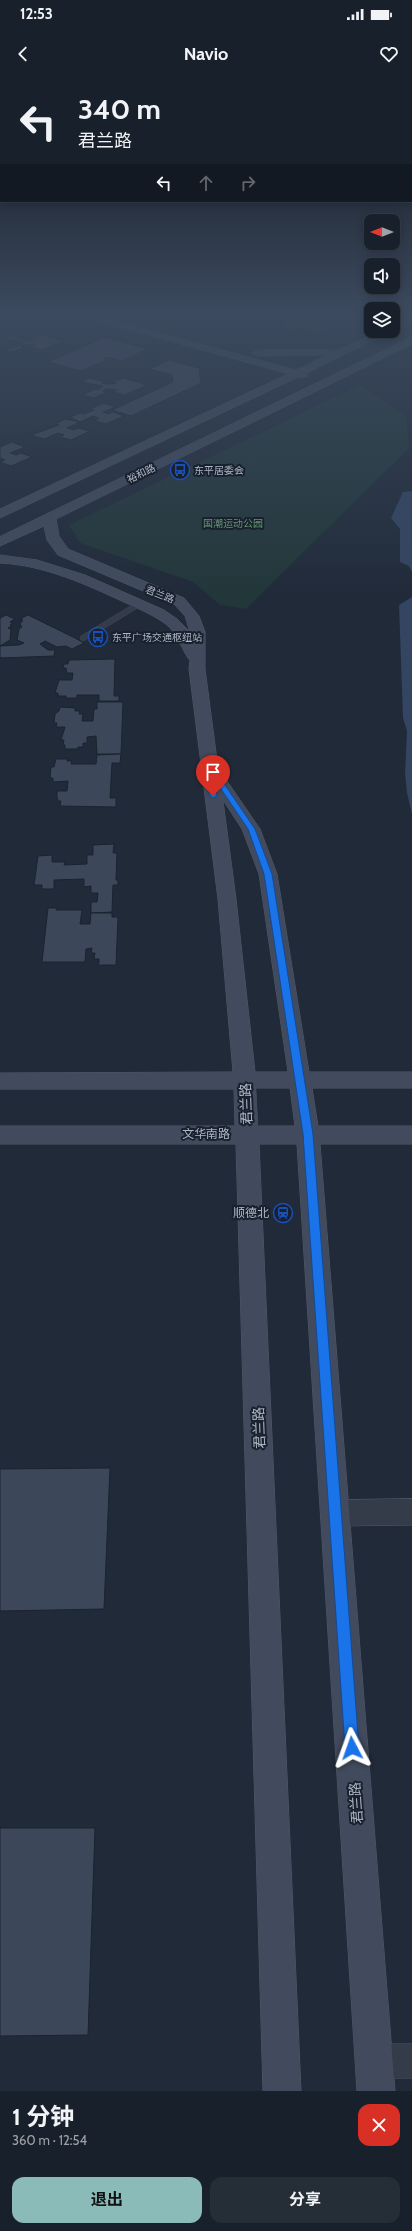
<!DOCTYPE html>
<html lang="zh">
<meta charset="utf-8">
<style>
body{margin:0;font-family:Cabin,"Noto Sans SC",sans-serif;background:#252d37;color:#f1f3f6;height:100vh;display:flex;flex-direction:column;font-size:15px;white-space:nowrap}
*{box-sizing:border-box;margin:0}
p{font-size:13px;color:#9fa3a9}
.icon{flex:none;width:22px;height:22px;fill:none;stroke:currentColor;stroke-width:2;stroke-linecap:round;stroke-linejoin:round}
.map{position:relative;height:2011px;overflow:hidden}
.panel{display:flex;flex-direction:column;background:#18202b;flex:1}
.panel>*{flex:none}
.top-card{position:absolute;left:0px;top:0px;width:412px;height:122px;box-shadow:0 2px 10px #0003,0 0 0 1px #363e47;background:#18202b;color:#f1f3f6;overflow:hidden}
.needle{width:26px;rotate:270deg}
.tools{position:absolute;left:364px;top:134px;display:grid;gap:8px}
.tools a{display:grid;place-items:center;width:36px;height:36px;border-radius:8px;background:#18202b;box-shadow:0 2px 10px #0003,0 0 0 1px #363e47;font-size:20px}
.pin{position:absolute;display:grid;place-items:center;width:34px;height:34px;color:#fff;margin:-41px -17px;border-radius:50% 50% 50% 0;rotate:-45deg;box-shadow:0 0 4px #0007}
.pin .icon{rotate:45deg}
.me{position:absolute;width:44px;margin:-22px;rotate:356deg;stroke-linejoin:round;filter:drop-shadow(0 0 3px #0008)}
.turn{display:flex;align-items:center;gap:14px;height:84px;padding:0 12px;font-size:18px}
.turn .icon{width:52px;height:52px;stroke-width:2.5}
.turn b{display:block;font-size:28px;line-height:34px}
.lanes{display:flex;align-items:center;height:38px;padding:0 12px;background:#0003;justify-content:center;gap:20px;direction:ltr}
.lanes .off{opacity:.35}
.round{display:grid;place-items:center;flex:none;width:42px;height:42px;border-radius:12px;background:#252d37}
.headline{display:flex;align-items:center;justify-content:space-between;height:68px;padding:0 12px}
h1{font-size:24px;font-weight:700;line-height:30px}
.button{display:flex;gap:8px;margin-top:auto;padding:8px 12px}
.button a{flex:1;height:46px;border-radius:12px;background:#8bbbb9;color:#111;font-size:16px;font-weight:700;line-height:46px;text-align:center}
.button a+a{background:#252d37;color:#f1f3f6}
.status{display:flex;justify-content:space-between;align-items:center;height:28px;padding:0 20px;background:#18202b;direction:ltr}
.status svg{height:11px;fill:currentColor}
header{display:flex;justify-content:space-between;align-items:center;height:52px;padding:0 12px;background:#18202b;font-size:18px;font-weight:700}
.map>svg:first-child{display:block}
.green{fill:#22373a}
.water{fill:#334561}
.building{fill:#3c4859;stroke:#1b2330}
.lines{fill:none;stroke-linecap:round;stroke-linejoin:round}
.lane-casing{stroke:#515a67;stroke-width:6}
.street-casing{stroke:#515a67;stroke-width:1}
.secondary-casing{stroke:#515a67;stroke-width:1}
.lane{stroke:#343c49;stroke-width:6}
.street{fill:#343c49;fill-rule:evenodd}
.secondary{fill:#414b5d;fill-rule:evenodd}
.route{fill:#1a73e8;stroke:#114b97}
.labels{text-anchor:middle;stroke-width:4;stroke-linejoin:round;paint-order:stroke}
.far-poi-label{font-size:10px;fill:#aeb7c6;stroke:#19212e;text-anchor:start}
.far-street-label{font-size:10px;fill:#aeb7c6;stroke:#19212e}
.far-park-label{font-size:10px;fill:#659772;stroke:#19212e}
.street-label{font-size:12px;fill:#aeb7c6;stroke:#19212e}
.poi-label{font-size:12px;fill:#aeb7c6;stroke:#19212e;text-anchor:end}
.near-street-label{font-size:14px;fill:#aeb7c6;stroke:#19212e}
</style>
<div class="status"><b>12:53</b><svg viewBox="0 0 49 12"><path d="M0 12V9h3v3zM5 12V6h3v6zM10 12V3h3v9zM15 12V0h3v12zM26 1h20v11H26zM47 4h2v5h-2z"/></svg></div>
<header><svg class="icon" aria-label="back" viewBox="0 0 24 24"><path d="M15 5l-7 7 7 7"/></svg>Navio<svg class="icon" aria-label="heart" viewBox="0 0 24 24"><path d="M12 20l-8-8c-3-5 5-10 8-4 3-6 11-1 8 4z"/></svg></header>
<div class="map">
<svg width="412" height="2011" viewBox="0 0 412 2011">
<rect width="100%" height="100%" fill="#202a39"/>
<path class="green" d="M 360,305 L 406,336 L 409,368 L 246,529 L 220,525 L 193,502 L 80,463 L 69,445 Z"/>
<g class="water">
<path d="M 412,411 L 412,492 L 409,486 L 400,482 L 400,449 L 391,438 L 403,412 Z"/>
<path d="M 412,517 L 412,734 L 407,713 L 405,693 L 407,651 L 403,638 L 399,525 Z"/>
</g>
<g class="building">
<path d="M 308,235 L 354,235 L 342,241 L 327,237 L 321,240 Z"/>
<path d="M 303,236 L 320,240 L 314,242 L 330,246 L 315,253 L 298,247 L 293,250 L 280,246 L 296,238 Z"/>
<path d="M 11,255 L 26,261 L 32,260 L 42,255 L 64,261 L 42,270 L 31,267 L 36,265 L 25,265 L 21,266 L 25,267 L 12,272 L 3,270 L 18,266 L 23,262 L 2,258 Z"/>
<path d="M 105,257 L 148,269 L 121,281 L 107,277 L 103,279 L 107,280 L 81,291 L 48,282 Z"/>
<path d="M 169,280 L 199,288 L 201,303 L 131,336 L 112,330 L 173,302 L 172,295 L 149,289 Z"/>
<path d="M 90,298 L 105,302 L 102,303 L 106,304 L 113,304 L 116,303 L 113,302 L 123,298 L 147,305 L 125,315 L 113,312 L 117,310 L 106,309 L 102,311 L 107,312 L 94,318 L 83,315 L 95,309 L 98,310 L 103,306 L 81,302 Z"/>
<path d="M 103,323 L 116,327 L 103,332 L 109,334 L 113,332 L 124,336 L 106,344 L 95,341 L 99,338 L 93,336 L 80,342 L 70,337 L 80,333 L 84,334 L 94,330 L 90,329 Z"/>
<path d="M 65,339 L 80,342 L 67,348 L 74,350 L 78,348 L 90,351 L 71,360 L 60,357 L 64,355 L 58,353 L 44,359 L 31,355 L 59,345 L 55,344 Z"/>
<path d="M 12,362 L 25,367 L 10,373 L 16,375 L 21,373 L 32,377 L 11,386 L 0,382 L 5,380 L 0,378 L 0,367 Z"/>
<path d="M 6,535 L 15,539 L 10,542 L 13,543 L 10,545 L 12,546 L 8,548 L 11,549 L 10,560 L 0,566 L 0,538 Z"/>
<path d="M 28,535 L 75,558 L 84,563 L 72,569 L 66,566 L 57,567 L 45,561 L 40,564 L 48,570 L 55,570 L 54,576 L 0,578 L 0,566 L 19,565 L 24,563 L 17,560 L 19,549 L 22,547 L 20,544 L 23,540 L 20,539 Z"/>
<path d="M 115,579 L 114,616 L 119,616 L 119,621 L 99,621 L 99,615 L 77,615 L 77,618 L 66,618 L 66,616 L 58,616 L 58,613 L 55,613 L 59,600 L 72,600 L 73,593 L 67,593 L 66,588 L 63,588 L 64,584 L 68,584 L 69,580 Z"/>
<path d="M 97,622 L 123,622 L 121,674 L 97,674 L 96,656 L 87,657 L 87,663 L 83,663 L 83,667 L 78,667 L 78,669 L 65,669 L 65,665 L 63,665 L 64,660 L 61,660 L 65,647 L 56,647 L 57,643 L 54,643 L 55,634 L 59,631 L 60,627 L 75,628 L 75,631 L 80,631 L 79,634 L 83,634 L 82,641 L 93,641 L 94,629 L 97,629 Z"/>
<path d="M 121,674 L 120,683 L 112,683 L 110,718 L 116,718 L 116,727 L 60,726 L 61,721 L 58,721 L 57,717 L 57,711 L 67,711 L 68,701 L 53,702 L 53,698 L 50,698 L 51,687 L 54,687 L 56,679 L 67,679 L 67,681 L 72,681 L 71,684 L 96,684 L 97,675 Z"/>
<path d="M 114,764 L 113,773 L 117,773 L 116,800 L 118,800 L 118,805 L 113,805 L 112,832 L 91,833 L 91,822 L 97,822 L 98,813 L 91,813 L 91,806 L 84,807 L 84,799 L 54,800 L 54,809 L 42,809 L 42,805 L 34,805 L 38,776 L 52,775 L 52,782 L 65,782 L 64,785 L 87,784 L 87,775 L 93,775 L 93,765 Z"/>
<path d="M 48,828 L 57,828 L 56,830 L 82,830 L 80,844 L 90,844 L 91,833 L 112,833 L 112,837 L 118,837 L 116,885 L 97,885 L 99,883 L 99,879 L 94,879 L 95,873 L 91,873 L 92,868 L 86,869 L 85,882 L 42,882 Z"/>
<path d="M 110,1388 L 104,1529 L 0,1531 L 0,1389 Z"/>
<path d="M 0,1748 L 95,1748 L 88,1955 L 0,1956 Z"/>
</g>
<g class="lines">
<g class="lane-casing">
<path id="lane" d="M 83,558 L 139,524"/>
</g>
<g class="street-casing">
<g id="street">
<path d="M 412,1419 L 412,1445 L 335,1446 L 326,1442 L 322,1433 L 326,1424 L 335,1420 Z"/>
<path d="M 374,1964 L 412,1964 L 412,1998 L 374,1998 L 362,1993 L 357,1981 L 362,1969 Z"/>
</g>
</g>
<g class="secondary-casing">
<g id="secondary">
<path d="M 77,235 L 94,235 L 296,290 L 327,275 L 257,276 L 252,273 L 257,270 C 268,270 332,268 336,271 L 379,251 L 392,251 L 307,293 L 307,297 L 298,297 L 0,438 L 0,429 L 288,294 Z"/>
<path d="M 412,236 L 412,243 L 393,251 L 393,244 Z"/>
<path d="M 412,257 L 412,264 L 56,439 L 59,456 L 68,469 L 184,518 L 199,536 L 205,552 L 205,589 L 218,688 L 260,749 L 277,794 L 309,992 L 412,992 L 412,1008 L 312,1008 L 318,1046 L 412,1046 L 412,1064 L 320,1064 L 395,2011 L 357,2011 L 297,1064 L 259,1064 L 301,2011 L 263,2011 L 236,1064 L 0,1064 L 0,1046 L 235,1046 L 234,1009 L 0,1009 L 0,993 L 233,992 L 218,819 L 189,589 L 190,580 C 185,577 178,554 167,545 C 154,535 139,529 124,522 C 85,504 44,485 0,483 L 0,475 L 37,480 L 85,495 L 164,530 L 177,539 L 190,552 L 185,536 L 174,524 L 58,475 L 47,460 L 44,446 L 0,466 L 0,457 ZM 223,720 L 242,749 L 259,794 L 288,992 L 255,992 L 236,819 ZM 256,1008 L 290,1008 L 295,1046 L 258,1046 Z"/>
</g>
</g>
<use href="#lane" class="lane"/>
<use href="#street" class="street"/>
<use href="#secondary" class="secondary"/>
</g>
<linearGradient id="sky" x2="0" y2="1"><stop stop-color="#12171f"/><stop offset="0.45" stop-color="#3c4a5f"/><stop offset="1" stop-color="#3c4a5f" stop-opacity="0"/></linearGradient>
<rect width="412" height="517" fill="url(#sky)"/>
<path class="route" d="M 209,685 L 212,686 L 255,749 L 272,794 L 313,1054 L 359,1668 L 357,1672 L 352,1674 L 347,1672 L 345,1668 L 303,1054 L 264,794 L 248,749 L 215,700 L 217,716 L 213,718 L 210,716 L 206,687 Z"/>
<defs>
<g id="bus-ring" transform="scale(1)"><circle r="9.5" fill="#19212e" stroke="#1a4fb4" stroke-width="1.5"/><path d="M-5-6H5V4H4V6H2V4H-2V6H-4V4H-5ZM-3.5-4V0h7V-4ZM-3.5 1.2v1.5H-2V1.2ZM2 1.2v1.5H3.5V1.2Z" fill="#1a4fb4"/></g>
<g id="station-ring" transform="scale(1)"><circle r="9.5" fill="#19212e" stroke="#1a4fb4" stroke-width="1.5"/><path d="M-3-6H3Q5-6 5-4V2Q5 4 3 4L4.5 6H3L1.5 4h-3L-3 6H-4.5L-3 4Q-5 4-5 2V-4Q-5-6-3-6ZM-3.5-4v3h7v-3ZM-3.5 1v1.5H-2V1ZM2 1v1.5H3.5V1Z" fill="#1a4fb4"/></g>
</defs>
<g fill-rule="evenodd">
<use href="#bus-ring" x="180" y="390"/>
<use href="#bus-ring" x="98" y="557"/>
<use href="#station-ring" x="283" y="1133"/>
</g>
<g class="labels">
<g class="far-poi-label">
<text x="194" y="394">东平居委会</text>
<text x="112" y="561">东平广场交通枢纽站</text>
</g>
<g class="far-street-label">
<text transform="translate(141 393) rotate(-26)" y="4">裕和路</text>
<text transform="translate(160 514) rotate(22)" y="4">君兰路</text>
</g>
<g class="far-park-label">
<text x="233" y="447">国潮运动公园</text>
</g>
<g class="street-label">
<text x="206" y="1058">文华南路</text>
</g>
<g class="poi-label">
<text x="269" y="1137">顺德北</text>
</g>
<g class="near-street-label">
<text transform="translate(246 1024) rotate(-92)" y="5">君兰路</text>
<text transform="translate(259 1348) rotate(-92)" y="5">君兰路</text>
<text transform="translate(356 1723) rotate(-94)" y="5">君兰路</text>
</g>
</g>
</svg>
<div class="tools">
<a><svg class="needle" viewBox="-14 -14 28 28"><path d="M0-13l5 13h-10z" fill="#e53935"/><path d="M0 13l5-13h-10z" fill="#9fa3a9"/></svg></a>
<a><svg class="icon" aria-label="sound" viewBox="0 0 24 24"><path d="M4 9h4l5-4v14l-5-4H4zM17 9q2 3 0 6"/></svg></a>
<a><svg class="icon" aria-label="layers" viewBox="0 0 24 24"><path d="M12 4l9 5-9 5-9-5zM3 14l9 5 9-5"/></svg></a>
</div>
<div class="pin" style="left:213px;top:716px;background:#d93025"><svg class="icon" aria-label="arrive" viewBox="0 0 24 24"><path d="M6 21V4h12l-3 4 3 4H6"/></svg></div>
<svg class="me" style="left:352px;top:1668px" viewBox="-20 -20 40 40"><path d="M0-17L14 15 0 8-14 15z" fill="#1a73e8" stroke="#fff" stroke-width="4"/></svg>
<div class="top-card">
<div class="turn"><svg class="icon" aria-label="left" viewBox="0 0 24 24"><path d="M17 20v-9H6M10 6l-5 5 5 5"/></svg><div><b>340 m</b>君兰路</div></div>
<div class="lanes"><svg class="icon" aria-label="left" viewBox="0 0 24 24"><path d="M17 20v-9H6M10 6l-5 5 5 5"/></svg><svg class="icon off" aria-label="ahead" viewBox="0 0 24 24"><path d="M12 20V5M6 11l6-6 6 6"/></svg><svg class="icon off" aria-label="right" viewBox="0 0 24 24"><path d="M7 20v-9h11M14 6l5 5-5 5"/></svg></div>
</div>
</div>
<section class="panel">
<div class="headline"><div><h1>1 分钟</h1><p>360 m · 12:54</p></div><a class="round" style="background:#d93025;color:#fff"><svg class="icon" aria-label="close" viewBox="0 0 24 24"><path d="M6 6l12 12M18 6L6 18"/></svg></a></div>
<div class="button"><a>退出</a><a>分享</a></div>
</section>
